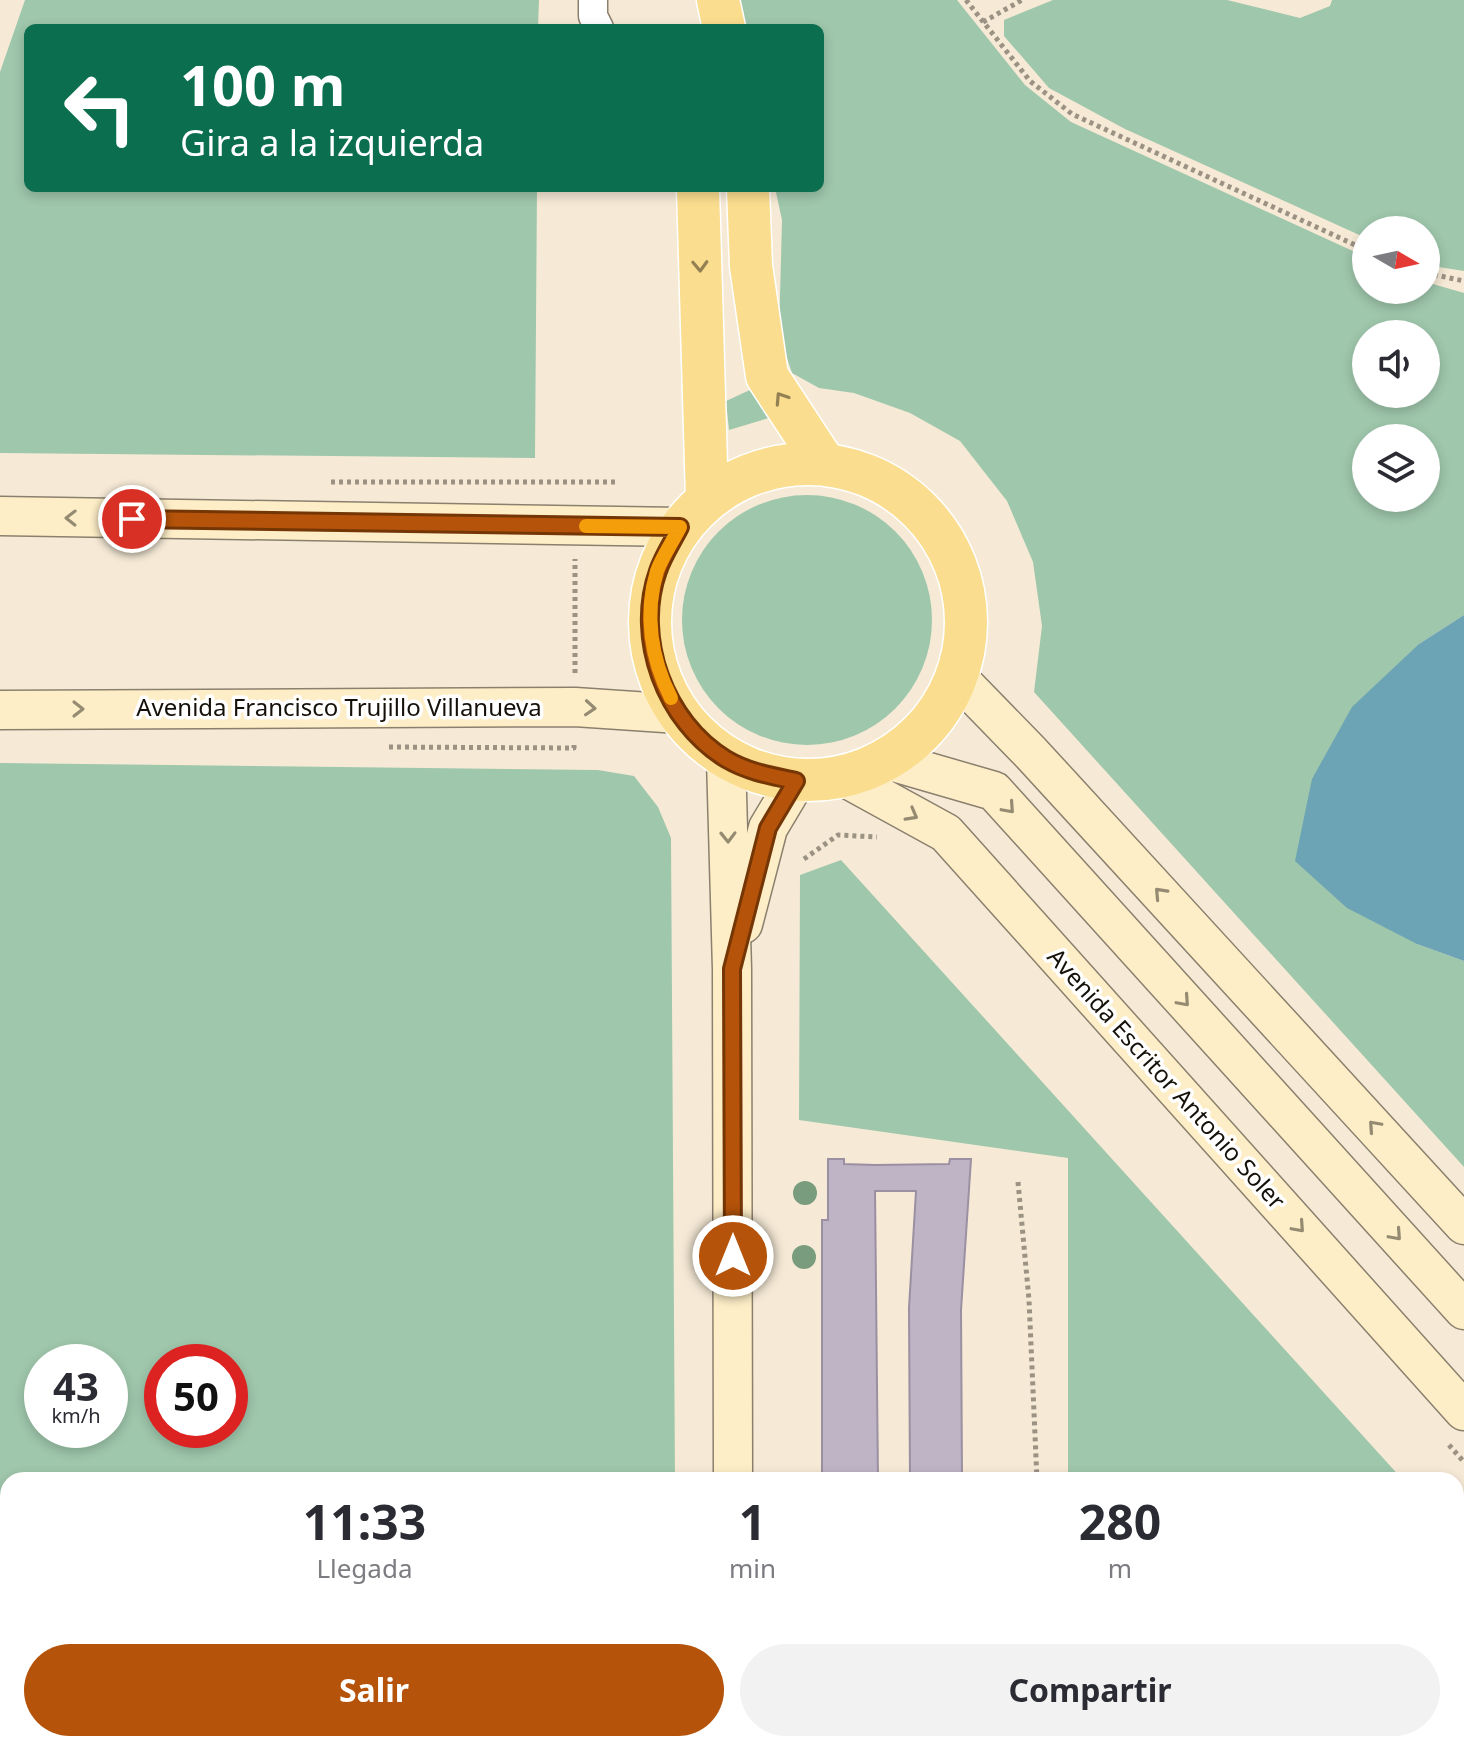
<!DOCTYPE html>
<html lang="es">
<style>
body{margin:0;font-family:"Noto Sans",sans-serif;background:#f2f2f3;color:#2b2b33;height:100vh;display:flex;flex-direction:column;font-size:30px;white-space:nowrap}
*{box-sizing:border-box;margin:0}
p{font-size:26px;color:#7c7c81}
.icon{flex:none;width:44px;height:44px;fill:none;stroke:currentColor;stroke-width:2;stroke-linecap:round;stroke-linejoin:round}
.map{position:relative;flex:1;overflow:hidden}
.drawer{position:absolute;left:0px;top:1472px;width:1464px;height:280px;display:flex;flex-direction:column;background:#fff;border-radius:24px 24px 0 0;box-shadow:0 4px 12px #0003}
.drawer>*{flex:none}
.hud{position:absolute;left:24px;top:24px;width:800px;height:168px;border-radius:12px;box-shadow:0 4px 12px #0003;background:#0b6e4f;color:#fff;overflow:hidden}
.needle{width:52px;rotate:99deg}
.controls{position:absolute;left:1352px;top:216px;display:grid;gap:16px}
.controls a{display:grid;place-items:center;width:88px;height:88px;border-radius:50%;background:#fff;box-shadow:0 4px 12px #0003;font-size:40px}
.speed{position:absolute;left:24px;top:1344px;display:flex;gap:16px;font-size:40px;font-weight:700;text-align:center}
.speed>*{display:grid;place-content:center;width:104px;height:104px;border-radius:50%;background:#fff;box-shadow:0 4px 12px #0003;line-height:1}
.speed small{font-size:20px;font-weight:400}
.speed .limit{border:12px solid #d22;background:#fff;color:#111}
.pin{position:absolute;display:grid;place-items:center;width:68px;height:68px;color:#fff;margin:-34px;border:4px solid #fff;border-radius:50%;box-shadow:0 2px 8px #0007}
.me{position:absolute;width:88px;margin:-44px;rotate:0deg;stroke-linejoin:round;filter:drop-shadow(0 0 6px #0008)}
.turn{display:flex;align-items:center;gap:28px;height:168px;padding:0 24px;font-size:36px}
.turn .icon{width:104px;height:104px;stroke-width:2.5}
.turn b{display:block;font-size:56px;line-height:68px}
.eta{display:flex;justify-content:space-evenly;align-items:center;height:136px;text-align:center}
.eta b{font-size:48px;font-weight:700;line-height:56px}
.action{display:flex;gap:16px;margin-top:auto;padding:16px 24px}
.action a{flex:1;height:92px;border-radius:48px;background:#b45309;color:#fff;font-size:32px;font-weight:700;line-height:92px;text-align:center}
.action a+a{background:#f2f2f3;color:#2b2b33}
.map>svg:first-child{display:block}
.green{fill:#9fc7ac;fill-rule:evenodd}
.water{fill:#6da4b5}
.building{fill:#bfb3c6;stroke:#9b90a2;stroke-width:2}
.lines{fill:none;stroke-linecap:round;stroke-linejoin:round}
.lane-casing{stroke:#8b806e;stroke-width:17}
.street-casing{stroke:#8b806e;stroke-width:31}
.secondary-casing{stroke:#8b806e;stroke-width:41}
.primary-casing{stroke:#fff;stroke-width:45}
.path{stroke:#9b9284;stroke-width:5;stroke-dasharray:4 4;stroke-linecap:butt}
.lane{stroke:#fff;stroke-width:14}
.street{stroke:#fff;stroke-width:28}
.secondary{stroke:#fdeec7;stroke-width:38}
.primary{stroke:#fbdd8f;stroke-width:42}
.tree{fill:#799c7f}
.oneway{stroke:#948153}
.oneway2{stroke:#958b72}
.route-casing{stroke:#753606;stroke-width:20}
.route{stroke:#b45309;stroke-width:14}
.slow{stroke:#f59e0b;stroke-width:14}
.labels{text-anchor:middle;stroke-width:7;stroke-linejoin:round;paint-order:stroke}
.street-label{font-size:24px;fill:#15110a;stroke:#fff}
</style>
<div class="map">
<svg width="1464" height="1752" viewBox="0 0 1464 1752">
<rect width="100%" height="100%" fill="#f6ead6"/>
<g class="green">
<path d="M 25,0 L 539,0 L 538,28 L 28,28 L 28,188 L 537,188 L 535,458 L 0,453 L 0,72 Z"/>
<path d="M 740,0 L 957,0 L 1025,85 L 1071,122 L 1366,257 L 1366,290 L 1426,290 L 1426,282 L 1464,293 L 1464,615 L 1419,644 L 1417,944 L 1464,961 L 1464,1167 L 1034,692 L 1042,626 L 1033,562 L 1007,501 L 960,441 L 910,413 L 854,393 L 819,388 L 792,373 L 779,335 L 782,220 L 775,188 L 820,188 L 820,28 L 743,28 ZM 1366,334 L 1426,334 L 1426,394 L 1366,394 ZM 1366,438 L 1426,438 L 1426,498 L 1366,498 Z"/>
<path d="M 1053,0 L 1227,0 L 1300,18 L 1330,6 L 1332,0 L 1464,0 L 1464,271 L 1426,265 L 1426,230 L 1366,230 L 1366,238 L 1125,129 L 1049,88 L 1004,36 L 1004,20 Z"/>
<path d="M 752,389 L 769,418 L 729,430 L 726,401 Z"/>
<circle cx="807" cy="620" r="125"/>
<path d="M 0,763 L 598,770 L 634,776 L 658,807 L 671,838 L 675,1480 L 8,1480 L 8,1744 L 676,1744 L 676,1752 L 0,1752 ZM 110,1362 L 110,1430 L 42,1430 L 42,1362 ZM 230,1362 L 230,1430 L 162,1430 L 162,1362 Z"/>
<path d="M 841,860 L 1403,1480 L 1068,1480 L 1068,1158 L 799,1120 L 800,875 Z"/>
<path d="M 1456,1538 L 1464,1547 L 1464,1693 L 1456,1700 Z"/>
<path d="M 1067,1744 L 1407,1744 L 1398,1752 L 1067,1752 Z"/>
</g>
<path class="water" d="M 1464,615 L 1464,961 L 1417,944 L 1347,908 L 1295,861 L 1312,779 L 1352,707 L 1419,644 Z"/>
<path class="building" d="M 828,1159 L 844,1159 L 844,1164 L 875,1165 L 949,1164 L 950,1159 L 971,1159 L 961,1310 L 962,1480 L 910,1480 L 909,1308 L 916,1191 L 875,1191 L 878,1480 L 822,1480 L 822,1220 L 828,1220 Z"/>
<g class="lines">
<g class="lane-casing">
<g id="lane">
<path d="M 1456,1723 L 1464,1715"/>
<path d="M 1425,1752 L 1433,1744"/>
</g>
</g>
<g class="street-casing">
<path id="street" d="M 593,0 L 593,16 L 599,28"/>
</g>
<g class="secondary-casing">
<g id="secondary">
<path d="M 0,516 L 680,527"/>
<path d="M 957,677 L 1031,753 L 1464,1225"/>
<path d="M 0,710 L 575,707 L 679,714"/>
<path d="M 726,759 L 732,969 L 733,1480"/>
<path d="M 887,760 L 994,791 L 1464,1310"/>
<path d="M 844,777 L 946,833 L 1464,1411"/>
<path d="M 743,924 L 768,828 L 796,781"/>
<path d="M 734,1744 L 734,1752"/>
</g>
</g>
<g class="primary-casing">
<g id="primary">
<path d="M 718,0 L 724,28"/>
<path d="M 698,188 L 707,499"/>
<path d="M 748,188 L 751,266 L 767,376 L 824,463"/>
<circle cx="808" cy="622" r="158"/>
</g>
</g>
<g class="path">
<path d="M 966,0 L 1030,81 L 1072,114 L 1366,250"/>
<path d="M 983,22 L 1022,0"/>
<path d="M 1426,273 L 1464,281"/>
<path d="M 331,482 L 618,482"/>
<path d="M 575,673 L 575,559"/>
<path d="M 389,747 L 574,748 L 574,743"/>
<path d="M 804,859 L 838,835 L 877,837"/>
<path d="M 1018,1182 L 1029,1300 L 1037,1480"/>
<path d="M 1449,1445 L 1464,1462"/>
<path d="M 1020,1752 L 1020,1744"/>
</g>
<use href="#lane" class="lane"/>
<use href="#street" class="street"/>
<use href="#secondary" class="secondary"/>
<use href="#primary" class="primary"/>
</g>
<g class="tree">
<circle cx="805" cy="1193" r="12"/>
<circle cx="804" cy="1257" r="12"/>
</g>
<defs><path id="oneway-chevron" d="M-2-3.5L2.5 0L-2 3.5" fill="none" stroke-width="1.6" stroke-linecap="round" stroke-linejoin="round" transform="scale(2)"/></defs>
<g class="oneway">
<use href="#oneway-chevron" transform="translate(700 266) rotate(88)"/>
<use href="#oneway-chevron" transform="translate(781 398) rotate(-123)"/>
</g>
<g class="oneway2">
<use href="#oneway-chevron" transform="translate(71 518) rotate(-179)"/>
<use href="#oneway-chevron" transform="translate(590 708) rotate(4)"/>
<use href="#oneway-chevron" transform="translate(78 709)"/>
<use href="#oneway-chevron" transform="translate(1009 808) rotate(48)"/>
<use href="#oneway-chevron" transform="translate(912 815) rotate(29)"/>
<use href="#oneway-chevron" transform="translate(728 837) rotate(89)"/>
<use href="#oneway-chevron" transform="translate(1160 893) rotate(-133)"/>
<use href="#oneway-chevron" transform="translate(1184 1001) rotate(48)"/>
<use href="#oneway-chevron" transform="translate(1374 1126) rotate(-132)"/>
<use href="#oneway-chevron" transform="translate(1299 1227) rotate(48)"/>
<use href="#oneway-chevron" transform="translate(1396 1235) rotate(48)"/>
</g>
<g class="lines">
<g class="route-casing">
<path id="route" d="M 132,519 L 680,527 C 673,541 663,556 658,571 C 634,638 665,722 726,759 C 748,772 772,776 796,781 L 768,828 L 732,969 L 733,1256"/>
</g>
<use href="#route" class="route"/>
<path class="slow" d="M 586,526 L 680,527 C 673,541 662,557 657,571 C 644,614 651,659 671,698"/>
</g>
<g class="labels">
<g class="street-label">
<text x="339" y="716">Avenida Francisco Trujillo Villanueva</text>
<text transform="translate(1166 1079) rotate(48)" y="8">Avenida Escritor Antonio Soler</text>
</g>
</g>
</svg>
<div class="controls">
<a><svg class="needle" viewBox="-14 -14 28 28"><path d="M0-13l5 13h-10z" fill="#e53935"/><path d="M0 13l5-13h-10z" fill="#7c7c81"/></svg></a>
<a><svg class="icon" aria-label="sound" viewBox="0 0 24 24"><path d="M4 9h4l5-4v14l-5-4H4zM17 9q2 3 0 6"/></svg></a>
<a><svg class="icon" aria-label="layers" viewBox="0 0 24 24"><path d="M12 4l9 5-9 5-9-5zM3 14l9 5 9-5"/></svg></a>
</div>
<div class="speed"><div>43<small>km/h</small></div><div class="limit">50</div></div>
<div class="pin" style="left:132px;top:519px;background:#d93025"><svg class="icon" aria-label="arrive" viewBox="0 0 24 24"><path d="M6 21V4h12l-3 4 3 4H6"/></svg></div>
<svg class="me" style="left:733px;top:1256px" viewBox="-20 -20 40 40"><circle r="17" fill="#b45309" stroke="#fff" stroke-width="3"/><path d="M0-11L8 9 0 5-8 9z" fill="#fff"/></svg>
<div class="hud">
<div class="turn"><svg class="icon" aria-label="left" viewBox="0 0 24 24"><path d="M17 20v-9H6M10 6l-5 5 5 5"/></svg><div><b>100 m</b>Gira a la izquierda</div></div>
</div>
<section class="drawer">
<div class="eta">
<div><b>11:33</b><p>Llegada</p></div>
<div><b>1</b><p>min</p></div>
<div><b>280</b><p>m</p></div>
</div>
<div class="action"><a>Salir</a><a>Compartir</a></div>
</section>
</div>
